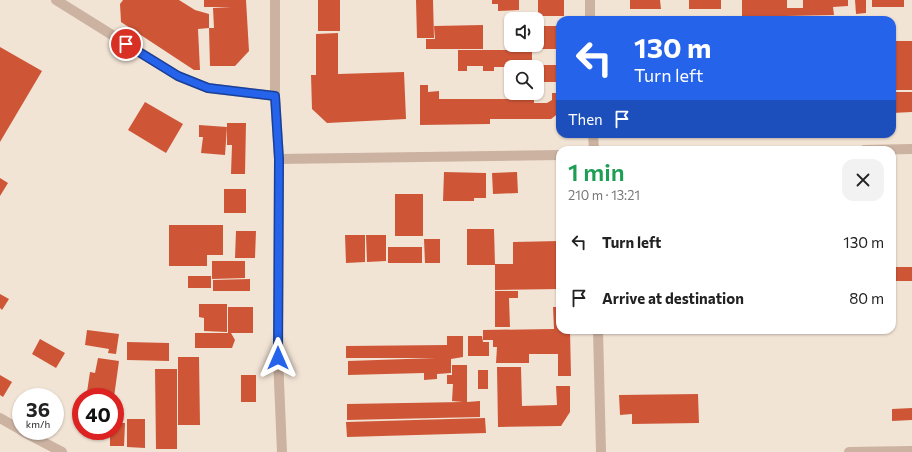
<!DOCTYPE html>
<meta charset="utf-8">
<style>
body{margin:0;font-family:Commissioner,sans-serif;background:#f2f2f2;color:#222;height:100vh;display:flex;flex-direction:column;font-size:15px;white-space:nowrap}
*{box-sizing:border-box;margin:0}
p{font-size:13px;color:#767676}
.icon{flex:none;width:22px;height:22px;fill:none;stroke:currentColor;stroke-width:2;stroke-linecap:round;stroke-linejoin:round}
.map{position:relative;flex:1;overflow:hidden}
.side{position:absolute;left:556px;top:146px;width:340px;height:188px;display:flex;flex-direction:column;background:#fff;border-radius:12px;box-shadow:0 1px 3px #0004}
.side>*{flex:none}
.banner{position:absolute;left:556px;top:16px;width:340px;height:122px;border-radius:12px;box-shadow:0 1px 3px #0004;background:#2563eb;color:#fff;overflow:hidden}
.buttons{position:absolute;left:504px;top:12px;display:grid;gap:8px}
.buttons a{display:grid;place-items:center;width:40px;height:40px;border-radius:8px;background:#fff;box-shadow:0 1px 3px #0004;font-size:20px}
.speed{position:absolute;left:12px;top:388px;display:flex;gap:8px;font-size:20px;font-weight:700;text-align:center}
.speed>*{display:grid;place-content:center;width:52px;height:52px;border-radius:50%;background:#fff;box-shadow:0 1px 3px #0004;line-height:1}
.speed small{font-size:10px;font-weight:400}
.speed .limit{border:6px solid #d22;background:#fff;color:#111}
.pin{position:absolute;display:grid;place-items:center;width:34px;height:34px;color:#fff;margin:-17px;border:2px solid #fff;border-radius:50%;box-shadow:0 1px 4px #0007}
.me{position:absolute;width:44px;margin:-22px;rotate:0deg;stroke-linejoin:round;filter:drop-shadow(0 0 3px #0008)}
.turn{display:flex;align-items:center;gap:14px;height:84px;padding:0 12px;font-size:18px}
.turn .icon{width:52px;height:52px;stroke-width:2.5}
.turn b{display:block;font-size:28px;line-height:34px}
.then{display:flex;align-items:center;height:38px;padding:0 12px;background:#0003;gap:8px;font-size:15px}
.round{display:grid;place-items:center;flex:none;width:42px;height:42px;border-radius:12px;background:#f2f2f2}
.headline{display:flex;align-items:center;justify-content:space-between;height:68px;padding:0 12px}
h1{font-size:24px;font-weight:600;line-height:30px;color:#1e9e55}
ul{padding:0;list-style:none}
li{display:flex;align-items:center;gap:12px;height:56px;padding:0 12px}
li div{flex:1}
li b{display:block;font-size:15px}
li em{font-style:normal}
.map>svg:first-child{display:block}
.building{fill:#ce5637}
.lines{fill:none;stroke-linecap:round;stroke-linejoin:round}
.minor{stroke:#cbb2a1;stroke-width:10}
.route-casing{stroke:#184099;stroke-width:10}
.route{stroke:#2563eb;stroke-width:7}
</style>
<div class="map">
<svg width="912" height="452" viewBox="0 0 912 452">
<rect width="100%" height="100%" fill="#f2e4d5"/>
<g class="building">
<path d="M 123,0 L 179,0 L 195,10 L 209,14 L 209,28 L 198,29 L 200,70 L 194,70 L 121,22 L 120,4 Z"/>
<path d="M 204,0 L 246,0 L 249,51 L 235,66 L 210,66 L 209,28 L 214,28 L 213,8 L 231,7 L 204,7 Z"/>
<rect x="318" y="0" width="22" height="31"/>
<path d="M 416,0 L 433,0 L 434,38 L 417,38 Z"/>
<path d="M 492,0 L 519,0 L 519,10 L 498,11 L 498,4 L 492,4 Z"/>
<rect x="538" y="0" width="26" height="16"/>
<path d="M 630,0 L 660,0 L 661,9 L 630,9 Z"/>
<rect x="689" y="0" width="32" height="9"/>
<path d="M 742,0 L 787,0 L 787,8 L 803,8 L 803,0 L 848,0 L 848,6 L 833,7 L 834,15 L 742,17 Z"/>
<path d="M 855,0 L 866,0 L 866,13 L 856,14 Z"/>
<rect x="872" y="0" width="32" height="7"/>
<path d="M 483,25 L 483,49 L 426,49 L 426,39 L 435,39 L 434,26 Z"/>
<path d="M 537,26 L 560,26 L 560,49 L 532,49 L 532,65 L 560,65 L 560,82 L 544,82 L 544,71 L 537,71 L 537,67 L 511,67 L 511,71 L 508,71 L 508,67 L 494,67 L 494,71 L 483,71 L 483,66 L 467,66 L 467,71 L 458,71 L 458,50 L 511,50 L 511,45 L 537,45 Z"/>
<path d="M 338,33 L 338,74 L 404,72 L 406,119 L 327,123 L 312,109 L 311,75 L 316,75 L 316,34 Z"/>
<rect x="892" y="41" width="20" height="49"/>
<path d="M 0,47 L 42,71 L 0,142 Z"/>
<path d="M 420,85 L 428,85 L 428,92 L 439,91 L 439,99 L 531,99 L 531,93 L 534,93 L 534,103 L 547,103 L 552,100 L 552,93 L 560,93 L 560,112 L 551,119 L 490,119 L 490,124 L 420,125 Z"/>
<path d="M 892,92 L 912,92 L 912,112 L 892,113 Z"/>
<path d="M 145,102 L 183,124 L 166,153 L 128,130 Z"/>
<path d="M 227,123 L 246,123 L 245,174 L 231,174 L 232,145 L 227,145 Z"/>
<path d="M 199,125 L 227,127 L 225,155 L 201,153 L 203,137 L 199,137 Z"/>
<path d="M 444,172 L 486,173 L 486,198 L 474,198 L 474,201 L 443,201 Z"/>
<path d="M 517,172 L 518,193 L 493,194 L 492,173 Z"/>
<path d="M 0,178 L 8,183 L 0,196 Z"/>
<rect x="224" y="189" width="22" height="24"/>
<rect x="395" y="194" width="28" height="42"/>
<path d="M 169,225 L 223,225 L 223,255 L 207,255 L 207,266 L 169,266 Z"/>
<path d="M 467,229 L 494,229 L 495,265 L 467,265 Z"/>
<path d="M 236,231 L 256,231 L 255,258 L 235,258 Z"/>
<path d="M 345,235 L 365,235 L 365,262 L 346,263 Z"/>
<path d="M 366,235 L 386,235 L 386,261 L 367,262 Z"/>
<path d="M 424,239 L 440,239 L 440,263 L 425,263 Z"/>
<path d="M 560,241 L 560,289 L 495,290 L 495,264 L 513,264 L 513,242 Z"/>
<rect x="388" y="247" width="34" height="16"/>
<path d="M 212,261 L 245,261 L 245,278 L 212,279 Z"/>
<rect x="892" y="267" width="20" height="14"/>
<rect x="188" y="276" width="23" height="12"/>
<path d="M 250,279 L 250,291 L 213,291 L 213,280 Z"/>
<path d="M 495,291 L 518,291 L 518,298 L 509,298 L 510,327 L 495,327 Z"/>
<path d="M 0,294 L 9,299 L 2,310 L 0,308 Z"/>
<path d="M 199,304 L 227,304 L 227,332 L 204,331 L 204,318 L 199,317 Z"/>
<path d="M 228,307 L 253,307 L 253,333 L 231,333 L 235,340 L 232,348 L 195,348 L 195,333 L 228,333 Z"/>
<path d="M 553,307 L 560,307 L 560,330 L 570,330 L 571,376 L 558,376 L 558,354 L 529,354 L 529,363 L 496,363 L 497,347 L 493,347 L 493,340 L 483,340 L 483,330 L 554,329 Z"/>
<path d="M 87,330 L 119,334 L 116,354 L 108,353 L 109,349 L 85,345 Z"/>
<path d="M 447,336 L 463,336 L 463,357 L 451,359 L 451,373 L 437,374 L 437,379 L 424,380 L 424,373 L 348,375 L 348,361 L 436,358 L 346,358 L 346,346 L 447,345 Z"/>
<path d="M 468,336 L 482,336 L 483,342 L 489,342 L 489,356 L 468,356 Z"/>
<path d="M 40,339 L 65,353 L 56,368 L 32,354 Z"/>
<path d="M 127,342 L 169,343 L 169,361 L 127,360 Z"/>
<path d="M 178,357 L 199,357 L 200,425 L 178,425 Z"/>
<path d="M 98,358 L 119,361 L 114,397 L 94,397 L 95,393 L 87,392 L 90,372 L 95,373 Z"/>
<path d="M 452,365 L 467,365 L 467,402 L 480,401 L 480,417 L 347,420 L 347,404 L 463,402 L 452,401 L 453,384 L 447,384 L 447,375 L 452,375 Z"/>
<path d="M 497,367 L 521,367 L 522,406 L 557,405 L 556,386 L 570,386 L 570,412 L 561,426 L 498,427 Z"/>
<path d="M 155,369 L 177,369 L 177,449 L 156,449 Z"/>
<rect x="478" y="370" width="10" height="19"/>
<path d="M 0,375 L 12,382 L 3,397 L 0,395 Z"/>
<rect x="241" y="375" width="15" height="27"/>
<path d="M 698,394 L 699,423 L 632,424 L 632,414 L 620,415 L 619,395 Z"/>
<path d="M 115,408 L 122,409 L 120,420 L 115,419 Z"/>
<path d="M 912,408 L 912,420 L 892,421 L 892,409 Z"/>
<path d="M 485,418 L 486,433 L 347,437 L 346,422 Z"/>
<path d="M 127,419 L 145,419 L 145,448 L 127,447 Z"/>
<path d="M 115,423 L 125,423 L 124,446 L 110,446 L 110,431 L 115,431 Z"/>
</g>
<g class="lines">
<g class="minor">
<path d="M 56,0 L 178,76 L 208,88 L 275,96"/>
<path d="M 275,0 L 275,96 L 279,159 L 278,358 L 282,452"/>
<path d="M 590,0 L 590,20"/>
<path d="M 593,134 L 594,150"/>
<path d="M 864,150 L 912,149"/>
<path d="M 279,159 L 560,155"/>
<path d="M 598,330 L 601,452"/>
<path d="M 0,418 L 21,430"/>
<path d="M 22,431 L 62,452"/>
<path d="M 849,452 L 912,451"/>
</g>
</g>
<g class="lines">
<g class="route-casing">
<path id="route" d="M 126,44 L 178,76 L 208,88 L 275,96 L 279,159 L 278,358"/>
</g>
<use href="#route" class="route"/>
</g>
</svg>
<div class="buttons">
<a><svg class="icon" aria-label="sound" viewBox="0 0 24 24"><path d="M4 9h4l5-4v14l-5-4H4zM17 9q2 3 0 6"/></svg></a>
<a><svg class="icon" aria-label="search" viewBox="0 0 24 24"><circle cx="10" cy="10" r="6"/><path d="M15 15l6 6"/></svg></a>
</div>
<div class="speed"><div>36<small>km/h</small></div><div class="limit">40</div></div>
<div class="pin" style="left:126px;top:44px;background:#d93025"><svg class="icon" aria-label="arrive" viewBox="0 0 24 24"><path d="M6 21V4h12l-3 4 3 4H6"/></svg></div>
<svg class="me" style="left:278px;top:358px" viewBox="-20 -20 40 40"><path d="M0-17L14 15 0 8-14 15z" fill="#2563eb" stroke="#fff" stroke-width="4"/></svg>
<div class="banner">
<div class="turn"><svg class="icon" aria-label="left" viewBox="0 0 24 24"><path d="M17 20v-9H6M10 6l-5 5 5 5"/></svg><div><b>130 m</b>Turn left</div></div>
<div class="then">Then<svg class="icon" aria-label="arrive" viewBox="0 0 24 24"><path d="M6 21V4h12l-3 4 3 4H6"/></svg></div>
</div>
<section class="side">
<div class="headline"><div><h1>1 min</h1><p>210 m · 13:21</p></div><a class="round"><svg class="icon" aria-label="close" viewBox="0 0 24 24"><path d="M6 6l12 12M18 6L6 18"/></svg></a></div>
<ul>
<li><svg class="icon" aria-label="left" viewBox="0 0 24 24"><path d="M17 20v-9H6M10 6l-5 5 5 5"/></svg><div><b>Turn left</b></div><em>130 m</em></li>
<li><svg class="icon" aria-label="arrive" viewBox="0 0 24 24"><path d="M6 21V4h12l-3 4 3 4H6"/></svg><div><b>Arrive at destination</b></div><em>80 m</em></li>
</ul>
</section>
</div>
